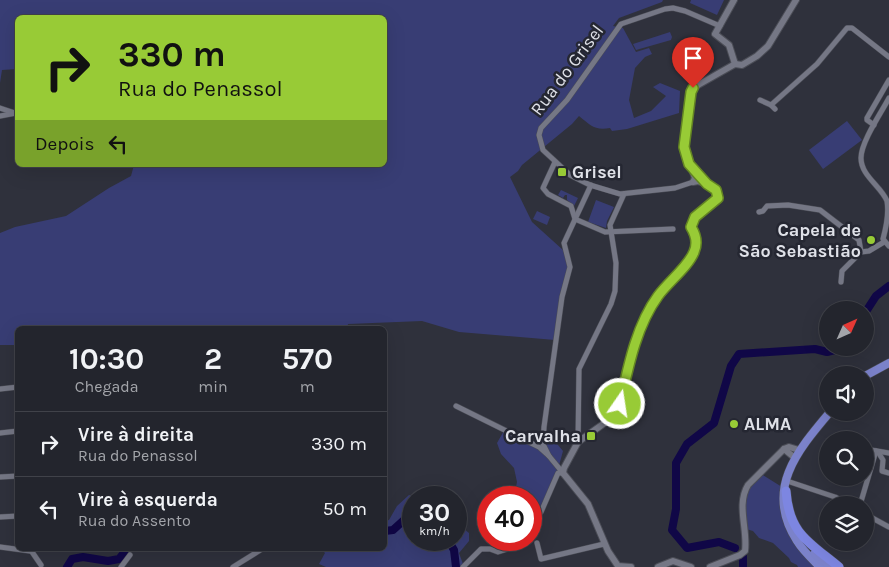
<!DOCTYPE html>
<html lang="pt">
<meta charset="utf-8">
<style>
body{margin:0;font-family:Karla,sans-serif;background:#2b2d35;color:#f1f3f6;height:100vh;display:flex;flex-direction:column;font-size:19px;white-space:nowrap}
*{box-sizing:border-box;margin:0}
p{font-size:16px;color:#a3a5aa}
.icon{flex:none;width:28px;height:28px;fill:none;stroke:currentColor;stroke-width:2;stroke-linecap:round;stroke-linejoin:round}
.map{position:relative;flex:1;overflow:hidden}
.side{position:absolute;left:15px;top:326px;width:372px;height:225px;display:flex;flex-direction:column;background:#23252d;border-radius:8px;box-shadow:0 5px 20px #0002,0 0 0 1px #404249}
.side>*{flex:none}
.hud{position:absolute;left:15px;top:15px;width:372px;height:152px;border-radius:8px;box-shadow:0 5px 20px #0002,0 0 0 1px #404249;background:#98cb36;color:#111;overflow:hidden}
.needle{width:32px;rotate:45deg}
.buttons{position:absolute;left:819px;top:301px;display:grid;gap:10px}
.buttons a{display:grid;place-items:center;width:55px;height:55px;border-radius:50%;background:#23252d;box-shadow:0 5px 20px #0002,0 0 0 1px #404249;font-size:25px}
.speed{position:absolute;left:402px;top:486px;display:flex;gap:10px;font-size:25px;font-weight:700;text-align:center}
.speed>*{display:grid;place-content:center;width:65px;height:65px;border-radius:50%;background:#23252d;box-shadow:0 5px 20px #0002,0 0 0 1px #404249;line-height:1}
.speed small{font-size:12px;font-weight:400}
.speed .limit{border:8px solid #d22;background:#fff;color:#111}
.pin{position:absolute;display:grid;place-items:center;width:42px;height:42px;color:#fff;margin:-51px -21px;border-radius:50% 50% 50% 0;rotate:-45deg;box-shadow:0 0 5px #0007}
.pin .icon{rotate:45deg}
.me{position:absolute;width:55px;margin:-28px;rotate:13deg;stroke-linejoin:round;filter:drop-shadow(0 0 4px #0008)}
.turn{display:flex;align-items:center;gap:18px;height:105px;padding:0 20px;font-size:22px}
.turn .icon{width:65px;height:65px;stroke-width:2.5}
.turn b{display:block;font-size:35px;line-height:42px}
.then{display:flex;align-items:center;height:48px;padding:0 20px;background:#0003;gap:10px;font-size:19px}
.eta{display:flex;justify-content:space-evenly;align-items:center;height:85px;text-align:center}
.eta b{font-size:30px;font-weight:700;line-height:35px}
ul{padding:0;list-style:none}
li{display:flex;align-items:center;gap:15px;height:65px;padding:0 20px;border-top:1px solid #404249}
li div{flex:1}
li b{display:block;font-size:19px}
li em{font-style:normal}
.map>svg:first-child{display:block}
.green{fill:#383d74}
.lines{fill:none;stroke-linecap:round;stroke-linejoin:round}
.river{stroke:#100747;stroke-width:8}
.minor-casing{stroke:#4b4d56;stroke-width:6}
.tertiary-casing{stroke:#4b4d56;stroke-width:8}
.primary-casing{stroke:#4b4d56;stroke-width:9}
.trunk-casing{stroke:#4b4d56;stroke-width:10}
.minor{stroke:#757785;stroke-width:5}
.tertiary{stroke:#757785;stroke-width:6}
.primary{stroke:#7b82ca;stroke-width:8}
.trunk{stroke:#7d86e1;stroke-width:9}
.route-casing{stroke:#638423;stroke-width:12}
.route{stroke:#98cb36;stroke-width:9}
.poi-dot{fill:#98cb36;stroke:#252732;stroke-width:2}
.labels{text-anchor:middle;stroke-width:5;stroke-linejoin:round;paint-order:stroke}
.street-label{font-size:18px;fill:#dfe1e8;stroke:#252732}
.poi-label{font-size:18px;font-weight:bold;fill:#dfe1e8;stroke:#252732;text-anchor:start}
</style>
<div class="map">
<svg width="889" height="567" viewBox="0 0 889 567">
<rect width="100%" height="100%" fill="#2f313c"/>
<g class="green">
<path d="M 0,0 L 663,0 L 662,2 L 619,18 L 613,26 L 623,28 L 636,52 L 649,48 L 652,54 L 645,57 L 635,68 L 629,100 L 634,118 L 651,111 L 666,96 L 653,87 L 660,83 L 680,91 L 679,113 L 627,129 L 612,131 L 610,128 C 595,131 590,125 579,116 L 572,124 L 522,165 L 518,171 L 510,177 L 532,222 L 563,250 L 568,267 L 555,340 L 459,332 L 422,321 L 348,324 L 347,329 L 18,329 L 17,345 L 0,345 L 0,233 L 15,227 L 66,216 L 109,188 L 131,176 L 134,165 L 385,165 L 385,18 L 18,18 L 17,69 L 2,70 L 0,83 Z"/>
<path d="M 691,0 L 724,0 L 717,15 L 690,3 Z"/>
<path d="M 670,32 L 672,37 L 671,40 L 636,50 L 633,44 Z"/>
<path d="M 847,121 L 862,140 L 823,169 L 809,150 Z"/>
<path d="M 561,190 L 578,198 L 574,206 L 567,200 L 567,195 L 565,195 L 563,198 L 558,195 Z"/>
<path d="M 596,200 L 614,207 L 607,221 L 606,228 L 588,222 Z"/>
<path d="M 537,211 L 550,217 L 547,225 L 533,219 Z"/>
<path d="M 543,427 L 563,451 C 556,477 549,502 531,523 L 531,498 L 511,497 L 515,492 L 517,482 L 514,468 L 501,454 L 497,443 L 505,429 L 535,444 Z"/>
<path d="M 761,474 L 782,487 L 784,520 L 818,567 L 798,567 L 797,565 L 791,562 L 789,558 L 773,543 L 759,538 L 753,531 L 746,529 C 744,503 742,494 761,474 Z"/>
<path d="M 409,495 L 419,497 L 414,498 L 414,540 L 456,540 L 456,517 L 467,522 L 464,529 L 469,533 L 469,541 L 459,553 L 463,564 L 461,567 L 326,567 L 319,564 L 325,553 L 321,549 L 385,549 L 385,521 L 389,520 L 397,506 Z"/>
</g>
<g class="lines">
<g class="river">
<path d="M 865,313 L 876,296 L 889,286"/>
<path d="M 385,531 L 393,530 L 414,511"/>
<path d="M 448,540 L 454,550 L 456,567"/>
<path d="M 735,548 L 719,542 L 687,548 L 672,530 L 676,509 L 676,463 L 687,444 L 714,423 L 731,366 L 739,354 L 815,349 L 827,352 L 843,348"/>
<path d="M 743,557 L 743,567"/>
<path d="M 67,567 L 72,559 L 83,557 L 108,561 L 119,559 L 127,549"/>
</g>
<g class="minor-casing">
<g id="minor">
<path d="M 889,98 C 881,113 861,142 861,158 C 861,176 881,186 887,201 C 889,213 886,228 883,239 L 889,246"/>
<path d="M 760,100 L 771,105"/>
<path d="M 0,108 L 18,114"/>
<path d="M 775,109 L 771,105 L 817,64 L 847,28 L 852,28 L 889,57"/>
<path d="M 0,116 L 16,113"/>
<path d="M 874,125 L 867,120 L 867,118 L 889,80"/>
<path d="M 555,162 L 543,188 L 548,194 L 571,206 L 575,219 L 605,232 L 673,229"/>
<path d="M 693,182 L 675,188 L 620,194 L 590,185 L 570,175 L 543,150 L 539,135 L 541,128 L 567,100 L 621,24 L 665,9 L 673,8 L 685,11 L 720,26"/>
<path d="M 759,212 L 763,211 L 767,206 L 788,205 L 820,210 L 859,240 L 861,252 L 869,251 L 884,242"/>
<path d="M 841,282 L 842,271 L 861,252"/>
<path d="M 0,389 L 18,387"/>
<path d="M 456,406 L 539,447 L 549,456 L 563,473 L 558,473 L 541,512 L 531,523"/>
<path d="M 0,433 L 18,431"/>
<path d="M 578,442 L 579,369 L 611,304 L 615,291 L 616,263 L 610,225 L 624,194"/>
<path d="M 865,449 L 889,453"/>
<path d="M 878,452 L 883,460 L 882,471 L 889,473"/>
<path d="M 549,456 L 543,444 L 544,427 L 562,297 L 570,267 L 564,243 L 591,185"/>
<path d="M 0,477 L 18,476"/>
<path d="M 787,481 L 835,497 L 850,505"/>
<path d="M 860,505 L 876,451"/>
<path d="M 865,514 L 889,527"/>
<path d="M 0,517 L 18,516"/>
<path d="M 537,543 L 541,559 L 604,544"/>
<path d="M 0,547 L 30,551"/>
<path d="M 30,549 L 41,565"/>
<path d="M 121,567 L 130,555"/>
<path d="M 233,567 L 262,549"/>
<path d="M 463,567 L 481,549 L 490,549 L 498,552 L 516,546 L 520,540"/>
</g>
</g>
<g class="tertiary-casing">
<g id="tertiary">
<path d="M 734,0 L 715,34 L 729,45 L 735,64"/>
<path d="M 784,449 L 795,458"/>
<path d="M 631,567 L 618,566 L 608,551 L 588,504 L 563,473 L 564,468 L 578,442 L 613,417 L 617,411 C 630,372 633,335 656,298 C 666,282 684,271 693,254 C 700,240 687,228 695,218 C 701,209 713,206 718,198 C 718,189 707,183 698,181 L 693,182 L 695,178 L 684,147 L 691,92 L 698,85 L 735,64 L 742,65 L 757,56 L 768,46 L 796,0"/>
<path d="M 658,567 L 673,561 L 691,567"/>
<path d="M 710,567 L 740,555 L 745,551 C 748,529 736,505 748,485 L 784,449 L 789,447 L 799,450"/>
</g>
</g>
<g class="primary-casing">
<g id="primary">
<path d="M 865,376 L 889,363"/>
<path d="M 814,554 L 828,567"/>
<path d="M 820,567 C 812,559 803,551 797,541 C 764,490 797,451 830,412"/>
</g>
</g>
<g class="trunk-casing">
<path id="trunk" d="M 786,491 C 789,534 809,542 839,567"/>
</g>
<use href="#minor" class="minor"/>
<use href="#tertiary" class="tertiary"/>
<use href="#primary" class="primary"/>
<use href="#trunk" class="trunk"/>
</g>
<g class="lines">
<g class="route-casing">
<path id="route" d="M 620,404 C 628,368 636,326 658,296 C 668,282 688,267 694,252 C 698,243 696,235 691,227 L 695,217 L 718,198 L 716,190 L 707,184 L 689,164 L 684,147 L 691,92 L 693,88"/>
</g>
<use href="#route" class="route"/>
</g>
<g class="poi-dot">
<rect x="557" y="167" width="10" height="10" rx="2.5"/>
<circle cx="871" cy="240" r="5"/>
<circle cx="734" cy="424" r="5"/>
<rect x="586" y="431" width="10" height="10" rx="2.5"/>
</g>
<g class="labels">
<g class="street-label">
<text transform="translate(567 70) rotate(-53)" y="6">Rua do Grisel</text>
</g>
<g class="poi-label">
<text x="572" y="178">Grisel</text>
<text x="861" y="236" text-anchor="end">Capela de<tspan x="861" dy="21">São Sebastião</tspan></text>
<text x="744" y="430">ALMA</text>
<text x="581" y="442" text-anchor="end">Carvalha</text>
</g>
</g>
</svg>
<div class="buttons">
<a><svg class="needle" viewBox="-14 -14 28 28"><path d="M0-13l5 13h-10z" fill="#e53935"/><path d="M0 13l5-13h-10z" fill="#a3a5aa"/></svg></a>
<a><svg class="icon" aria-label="sound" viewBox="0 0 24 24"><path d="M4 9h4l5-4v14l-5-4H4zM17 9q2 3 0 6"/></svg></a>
<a><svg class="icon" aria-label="search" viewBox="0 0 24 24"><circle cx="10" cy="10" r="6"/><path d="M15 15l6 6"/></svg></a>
<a><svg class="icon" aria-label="layers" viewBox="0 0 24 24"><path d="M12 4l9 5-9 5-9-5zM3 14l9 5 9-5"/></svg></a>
</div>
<div class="speed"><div>30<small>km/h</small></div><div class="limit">40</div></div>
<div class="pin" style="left:693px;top:88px;background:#d93025"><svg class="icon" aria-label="arrive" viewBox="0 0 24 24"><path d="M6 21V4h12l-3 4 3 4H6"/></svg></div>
<svg class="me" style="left:620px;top:404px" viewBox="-20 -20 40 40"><circle r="17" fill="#98cb36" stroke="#fff" stroke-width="3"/><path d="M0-11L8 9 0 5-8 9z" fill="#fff"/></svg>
<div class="hud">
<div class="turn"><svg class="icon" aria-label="right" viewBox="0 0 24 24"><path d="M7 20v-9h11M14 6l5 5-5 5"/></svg><div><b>330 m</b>Rua do Penassol</div></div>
<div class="then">Depois<svg class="icon" aria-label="left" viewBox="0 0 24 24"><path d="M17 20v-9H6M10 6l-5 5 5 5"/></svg></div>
</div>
<section class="side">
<div class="eta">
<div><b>10:30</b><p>Chegada</p></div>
<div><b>2</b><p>min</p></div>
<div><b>570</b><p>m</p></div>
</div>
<ul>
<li><svg class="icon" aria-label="right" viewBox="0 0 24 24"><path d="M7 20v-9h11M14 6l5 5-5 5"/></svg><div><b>Vire à direita</b><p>Rua do Penassol</p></div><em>330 m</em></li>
<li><svg class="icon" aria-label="left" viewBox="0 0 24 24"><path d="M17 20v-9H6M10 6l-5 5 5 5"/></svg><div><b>Vire à esquerda</b><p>Rua do Assento</p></div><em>50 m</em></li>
</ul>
</section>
</div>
